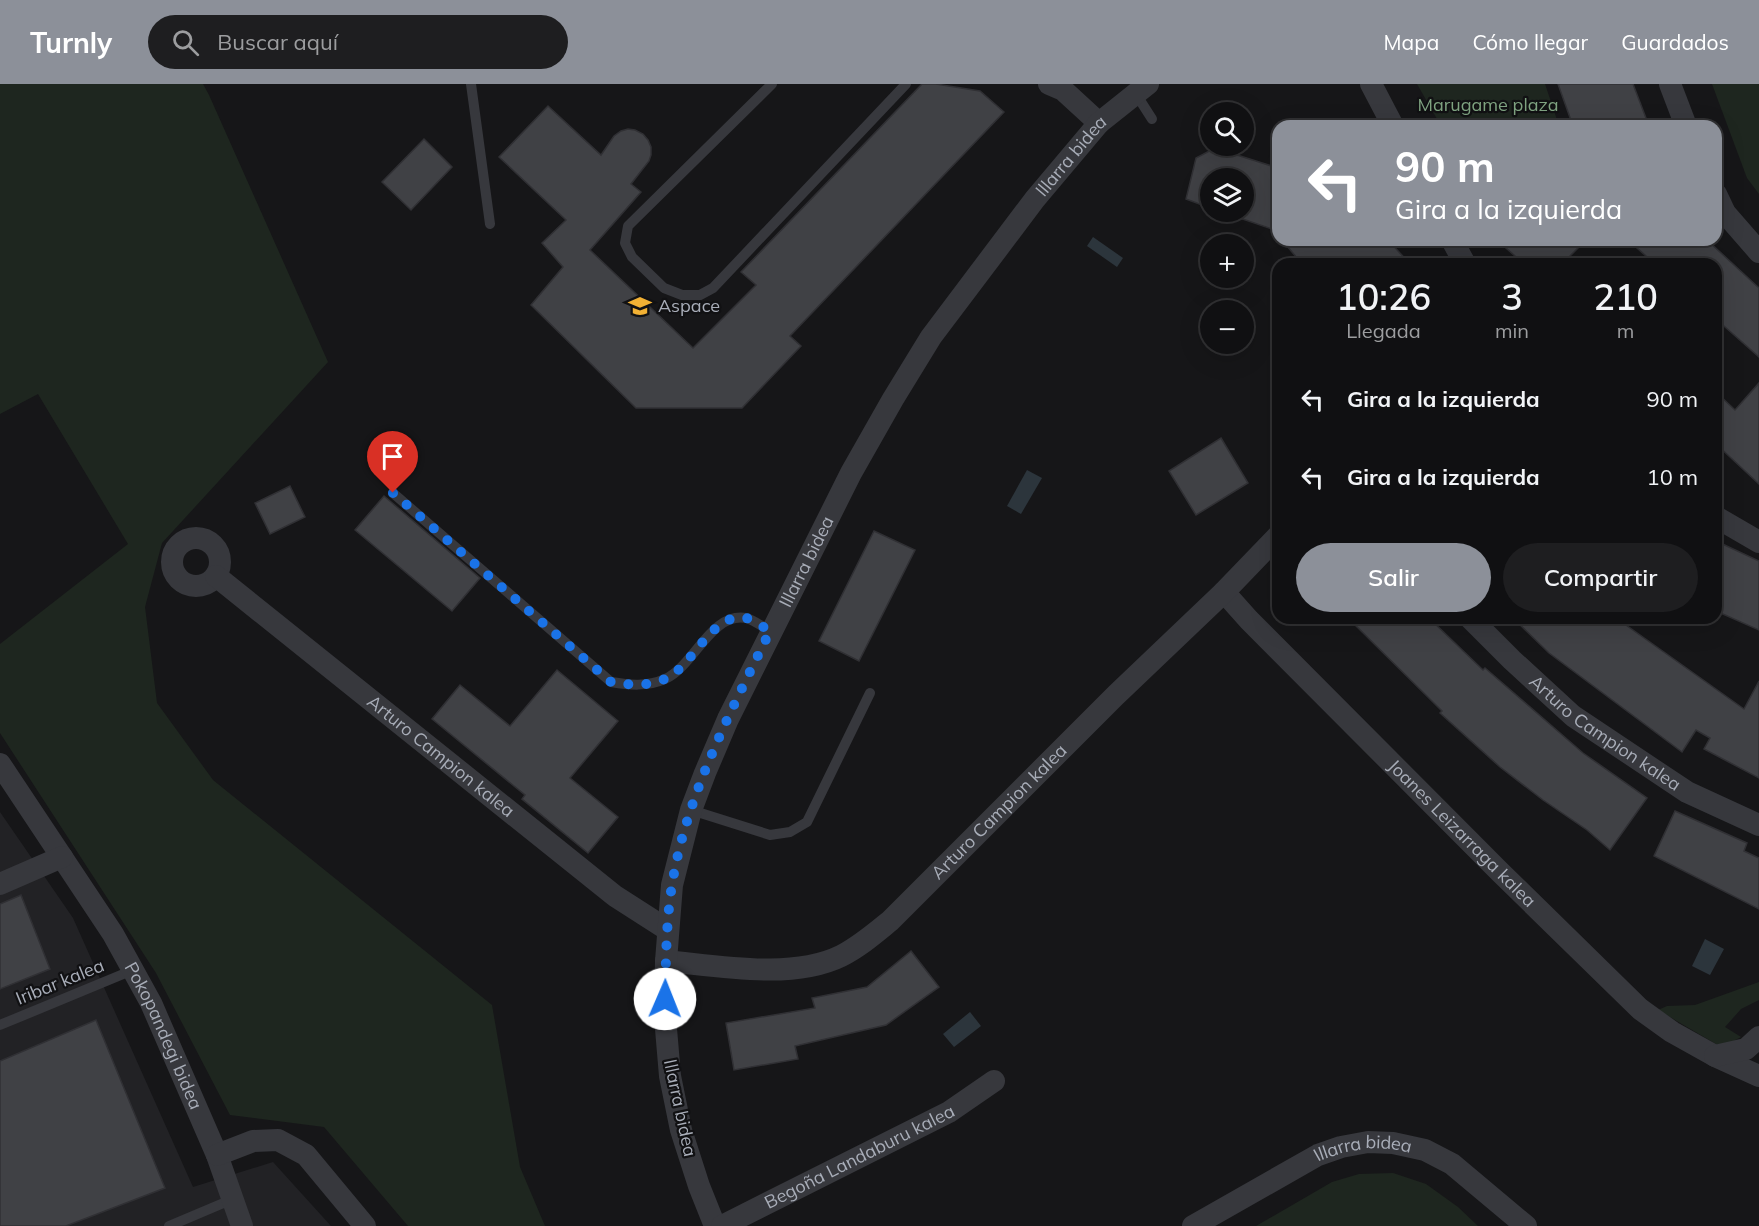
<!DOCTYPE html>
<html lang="es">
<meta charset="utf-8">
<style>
body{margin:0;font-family:Mulish,sans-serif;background:#1e1e20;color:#f1f3f6;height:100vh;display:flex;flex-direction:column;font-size:22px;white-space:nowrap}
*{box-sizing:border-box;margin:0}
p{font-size:20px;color:#9c9d9f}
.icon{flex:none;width:33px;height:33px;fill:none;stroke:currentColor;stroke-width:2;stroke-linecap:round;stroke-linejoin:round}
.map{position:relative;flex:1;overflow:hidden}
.side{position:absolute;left:1272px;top:174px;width:450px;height:366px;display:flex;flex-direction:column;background:#101012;border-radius:18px;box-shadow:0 6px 24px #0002,0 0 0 2px #303032}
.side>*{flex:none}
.guide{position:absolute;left:1272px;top:36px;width:450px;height:126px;border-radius:18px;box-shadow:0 6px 24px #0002,0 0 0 2px #303032;background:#8c9099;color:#fff;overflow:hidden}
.controls{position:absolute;left:1200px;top:18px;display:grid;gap:12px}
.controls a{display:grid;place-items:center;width:54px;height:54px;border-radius:50%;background:#101012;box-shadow:0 6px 24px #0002,0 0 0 2px #303032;font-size:30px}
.pin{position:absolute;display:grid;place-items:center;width:51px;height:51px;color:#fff;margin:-62px -26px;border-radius:50% 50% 50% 0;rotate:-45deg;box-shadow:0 0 6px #0007}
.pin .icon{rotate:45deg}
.me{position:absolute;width:66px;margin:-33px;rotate:1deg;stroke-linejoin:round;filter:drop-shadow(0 0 4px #0008)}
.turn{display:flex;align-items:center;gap:21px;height:126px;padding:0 24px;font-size:27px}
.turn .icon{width:78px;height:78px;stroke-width:2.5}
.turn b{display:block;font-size:42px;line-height:51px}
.eta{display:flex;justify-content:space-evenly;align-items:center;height:102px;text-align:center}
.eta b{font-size:36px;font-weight:600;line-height:42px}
.button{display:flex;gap:12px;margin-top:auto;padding:12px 24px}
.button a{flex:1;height:69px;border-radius:36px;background:#8c9099;color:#fff;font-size:24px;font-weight:600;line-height:69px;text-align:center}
.button a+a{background:#1e1e20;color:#f1f3f6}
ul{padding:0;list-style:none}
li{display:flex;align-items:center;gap:18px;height:78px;padding:0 24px}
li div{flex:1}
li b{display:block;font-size:22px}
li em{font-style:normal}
header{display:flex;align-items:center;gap:36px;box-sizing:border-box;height:84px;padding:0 30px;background:#8c9099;color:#fff}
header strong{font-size:28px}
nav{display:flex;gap:33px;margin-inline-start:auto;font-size:21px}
.search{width:420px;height:54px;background:#1e1e20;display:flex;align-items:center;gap:15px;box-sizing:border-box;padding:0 21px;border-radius:33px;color:#9c9d9f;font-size:22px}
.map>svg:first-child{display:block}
.built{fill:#222225}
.green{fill:#1e261f}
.water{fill:#2c353c}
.building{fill:#404145;stroke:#303034;stroke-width:1.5}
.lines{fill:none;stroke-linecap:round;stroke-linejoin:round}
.service{stroke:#37383d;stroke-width:10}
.minor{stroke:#37383d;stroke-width:22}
.route{stroke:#1a73e8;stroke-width:10;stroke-dasharray:0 18}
.labels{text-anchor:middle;stroke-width:4.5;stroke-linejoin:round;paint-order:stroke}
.park-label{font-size:18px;fill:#7fa381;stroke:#111113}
.street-label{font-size:18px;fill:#a8adb8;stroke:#111113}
.poi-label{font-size:18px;fill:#a8adb8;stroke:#111113;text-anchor:start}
</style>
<header>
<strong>Turnly</strong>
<div class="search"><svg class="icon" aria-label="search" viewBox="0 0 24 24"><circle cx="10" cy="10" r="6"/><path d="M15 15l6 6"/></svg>Buscar aquí</div>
<nav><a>Mapa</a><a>Cómo llegar</a><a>Guardados</a></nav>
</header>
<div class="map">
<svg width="1759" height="1142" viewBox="0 0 1759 1142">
<rect width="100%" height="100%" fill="#161618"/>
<path class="built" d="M 0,728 L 73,834 L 193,1103 L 273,1078 L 331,1142 L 0,1142 Z"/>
<g class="green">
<path d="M 0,0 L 203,0 L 209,11 L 328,278 L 162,459 L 145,523 L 157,619 L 213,696 L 492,921 L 520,1083 L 545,1142 L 408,1142 L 324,1043 L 230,1031 L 156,889 L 0,649 L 0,560 L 128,460 L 38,310 L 0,330 Z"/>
<path d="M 1417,0 L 1545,0 L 1559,42 L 1441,42 Z"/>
<path d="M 1712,0 L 1759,0 L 1759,110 L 1747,94 Z"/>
<path d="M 1759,898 L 1759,916 L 1741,925 L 1725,943 L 1741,953 L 1728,960 L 1716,960 L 1658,926 L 1667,922 L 1695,921 Z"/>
<path d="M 1393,1089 L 1426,1100 L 1458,1123 L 1478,1142 L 1256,1142 L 1332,1098 L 1359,1090 Z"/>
</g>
<g class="water">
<path d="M 1093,153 L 1123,174 L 1117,183 L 1087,162 Z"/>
<path d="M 1027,386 L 1042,394 L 1021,430 L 1007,422 Z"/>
<path d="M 1705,855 L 1724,865 L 1710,891 L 1692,882 Z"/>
<path d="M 970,928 L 981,942 L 954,963 L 943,950 Z"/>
</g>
<g class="building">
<path d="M 922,0 L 936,0 L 980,7 L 1004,28 L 790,252 L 801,262 L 742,324 L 636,324 L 531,221 L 563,183 L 542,159 L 566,136 L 499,73 L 548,22 L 601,71 L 614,52 L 621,47 L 628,45 L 635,46 L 643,50 L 648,56 L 651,63 L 651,71 L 649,77 L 631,100 L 641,108 L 590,166 L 693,264 L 756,201 L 741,188 Z"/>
<path d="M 1558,0 L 1633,0 L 1649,42 L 1573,42 Z"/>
<path d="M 424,55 L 452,83 L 411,126 L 382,98 Z"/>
<path d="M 1215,64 L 1278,84 L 1278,147 L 1222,128 L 1244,128 L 1244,94 L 1210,94 L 1210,124 L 1186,115 L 1196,74 Z"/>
<path d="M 1282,156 L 1388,156 L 1410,180 L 1302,180 Z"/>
<path d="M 1497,156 L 1586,156 L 1562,180 L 1524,180 Z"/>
<path d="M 1628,156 L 1707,156 L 1759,204 L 1759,273 L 1716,235 L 1716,180 L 1655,180 Z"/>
<path d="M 1759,299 L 1759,400 L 1716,360 L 1716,308 L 1735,326 Z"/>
<path d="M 1221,354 L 1248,399 L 1196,431 L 1169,387 Z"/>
<path d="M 290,402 L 305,433 L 270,450 L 255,419 Z"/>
<path d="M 384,412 L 480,494 L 452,527 L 355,446 Z"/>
<path d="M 874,447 L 915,466 L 859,577 L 819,557 Z"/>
<path d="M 1716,457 L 1759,477 L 1759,546 L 1716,527 Z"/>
<path d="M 1348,534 L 1429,534 L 1483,586 L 1485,584 L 1583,669 L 1647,714 L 1610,766 L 1587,746 L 1543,716 L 1500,683 L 1440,629 L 1442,627 Z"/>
<path d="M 1513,534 L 1616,534 L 1744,625 L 1759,597 L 1759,694 L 1704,665 L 1710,654 L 1696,646 L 1682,668 L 1549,569 Z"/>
<path d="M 557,586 L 618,637 L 570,694 L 618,733 L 588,769 L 522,715 L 525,711 L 432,635 L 460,601 L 510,642 Z"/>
<path d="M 1675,727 L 1747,759 L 1744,767 L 1759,774 L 1759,825 L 1654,772 Z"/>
<path d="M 21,811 L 50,885 L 0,905 L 0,820 Z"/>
<path d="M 911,867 L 939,903 L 886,941 L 795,962 L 798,975 L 734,986 L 726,939 L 815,924 L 812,914 L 867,903 Z"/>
<path d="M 96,936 L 165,1104 L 66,1142 L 0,1142 L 0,977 Z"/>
</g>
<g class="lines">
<g class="service">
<path d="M 471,0 L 490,140"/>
<path d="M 772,0 L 628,142 L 625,159 L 632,173 L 664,204 L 682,211 L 700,211 L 713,204 L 906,0"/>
<path d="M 1136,10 L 1152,35"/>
<path d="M 393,409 L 611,598 C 629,601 647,603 665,595 C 694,582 711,528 746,534 C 754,536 763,543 770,547"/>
<path d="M 691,726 L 770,751 L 790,748 L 807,738 L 870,609"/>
<path d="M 0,941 L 133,886"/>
<path d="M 169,1142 L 233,1115"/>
</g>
<g class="minor">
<path d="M 1049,0 L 1063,6 L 1099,39"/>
<path d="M 1371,0 L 1393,42"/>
<path d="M 1670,0 L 1686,42"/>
<path d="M 1716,110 L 1725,129 L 1759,168"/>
<path d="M 1452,156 L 1465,180"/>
<path d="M 1716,433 L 1759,458"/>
<circle cx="196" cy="478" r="24"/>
<path id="s1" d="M 216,492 L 615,812 L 668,846"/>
<path id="s2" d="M 1224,508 L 1249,536 L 1500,788 L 1640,925 L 1672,948 L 1715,972 L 1759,992"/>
<path id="s3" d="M 1470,534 L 1512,576 L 1573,632 L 1687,708 L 1759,741"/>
<path id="s4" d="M 0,680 L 113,850 L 151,919 L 217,1071 L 242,1142"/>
<path d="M 0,800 L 62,773"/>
<path id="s5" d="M 666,877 C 719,882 792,896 841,872 C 859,863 874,850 890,837 L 1116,611 L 1224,508 L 1278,452"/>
<path d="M 1715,972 L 1746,965 L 1759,953"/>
<path d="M 217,1071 L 253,1057 L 278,1056 L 306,1071 L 365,1142"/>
<path id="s6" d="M 715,1142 L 699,1102 L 681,1046 L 670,992 L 665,933 L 666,877 L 672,801 L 691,726 L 705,689 L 728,635 L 851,389 L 893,315 L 931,253 L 1035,115 L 1099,39 L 1148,0"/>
<path id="s7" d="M 722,1142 L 949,1028 L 994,997"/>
<path id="s8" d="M 1193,1142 L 1318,1071 L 1341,1063 L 1368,1058 L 1393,1059 L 1425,1066 L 1452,1080 L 1526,1142"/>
</g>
</g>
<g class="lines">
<path class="route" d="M 393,409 L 611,598 C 629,601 647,603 665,595 C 694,582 711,528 746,534 C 754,536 763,543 770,547 C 731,627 686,712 672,801 C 666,838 666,877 665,915"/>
</g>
<defs>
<g id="university-bare" transform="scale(1.8)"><path d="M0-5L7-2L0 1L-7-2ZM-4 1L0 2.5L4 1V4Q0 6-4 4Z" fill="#f2b134" stroke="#111113" stroke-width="2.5" paint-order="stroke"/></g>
</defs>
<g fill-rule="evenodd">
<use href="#university-bare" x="640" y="222"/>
</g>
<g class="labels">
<g class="park-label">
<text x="1488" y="27">Marugame plaza</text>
</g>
<g class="street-label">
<text dy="6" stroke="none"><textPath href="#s6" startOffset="1186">Illarra bidea</textPath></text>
<text dy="6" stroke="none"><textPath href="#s6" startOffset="700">Illarra bidea</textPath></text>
<text dy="6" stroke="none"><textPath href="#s3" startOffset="178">Arturo Campion kalea</textPath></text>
<text dy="6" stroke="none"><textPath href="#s1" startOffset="288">Arturo Campion kalea</textPath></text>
<text dy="6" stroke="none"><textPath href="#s5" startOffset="392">Arturo Campion kalea</textPath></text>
<text dy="6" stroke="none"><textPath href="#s2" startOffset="339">Joanes Leizarraga kalea</textPath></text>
<text transform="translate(60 898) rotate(-22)" y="6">Iribar kalea</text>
<text dy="6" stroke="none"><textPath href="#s4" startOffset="318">Pokopandegi bidea</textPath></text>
<text transform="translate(680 1024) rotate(78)" y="6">Illarra bidea</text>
<text dy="6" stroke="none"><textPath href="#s8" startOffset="190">Illarra bidea</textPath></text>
<text dy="6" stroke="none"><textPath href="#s7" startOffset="154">Begoña Landaburu kalea</textPath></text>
</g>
<g class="poi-label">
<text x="658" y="228">Aspace</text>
</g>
</g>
</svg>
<div class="controls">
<a><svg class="icon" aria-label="search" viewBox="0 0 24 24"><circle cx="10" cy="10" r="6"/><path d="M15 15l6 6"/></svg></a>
<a><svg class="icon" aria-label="layers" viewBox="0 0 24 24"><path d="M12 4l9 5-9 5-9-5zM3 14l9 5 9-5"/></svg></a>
<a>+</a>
<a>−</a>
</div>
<div class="pin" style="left:393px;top:409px;background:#d93025"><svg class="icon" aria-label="arrive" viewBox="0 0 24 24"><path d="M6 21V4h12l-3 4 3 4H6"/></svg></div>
<svg class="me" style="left:665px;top:915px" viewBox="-20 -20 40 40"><circle r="19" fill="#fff"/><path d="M0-13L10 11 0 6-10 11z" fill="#1a73e8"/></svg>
<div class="guide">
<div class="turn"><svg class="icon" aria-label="left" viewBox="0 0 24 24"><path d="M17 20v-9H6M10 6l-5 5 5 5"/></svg><div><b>90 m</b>Gira a la izquierda</div></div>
</div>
<section class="side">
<div class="eta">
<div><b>10:26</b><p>Llegada</p></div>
<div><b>3</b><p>min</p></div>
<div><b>210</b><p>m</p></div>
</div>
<ul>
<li><svg class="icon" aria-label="left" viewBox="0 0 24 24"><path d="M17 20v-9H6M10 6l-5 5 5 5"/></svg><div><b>Gira a la izquierda</b></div><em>90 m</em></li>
<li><svg class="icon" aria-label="left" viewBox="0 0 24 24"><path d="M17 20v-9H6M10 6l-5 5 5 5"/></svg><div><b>Gira a la izquierda</b></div><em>10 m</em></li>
</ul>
<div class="button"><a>Salir</a><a>Compartir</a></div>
</section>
</div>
